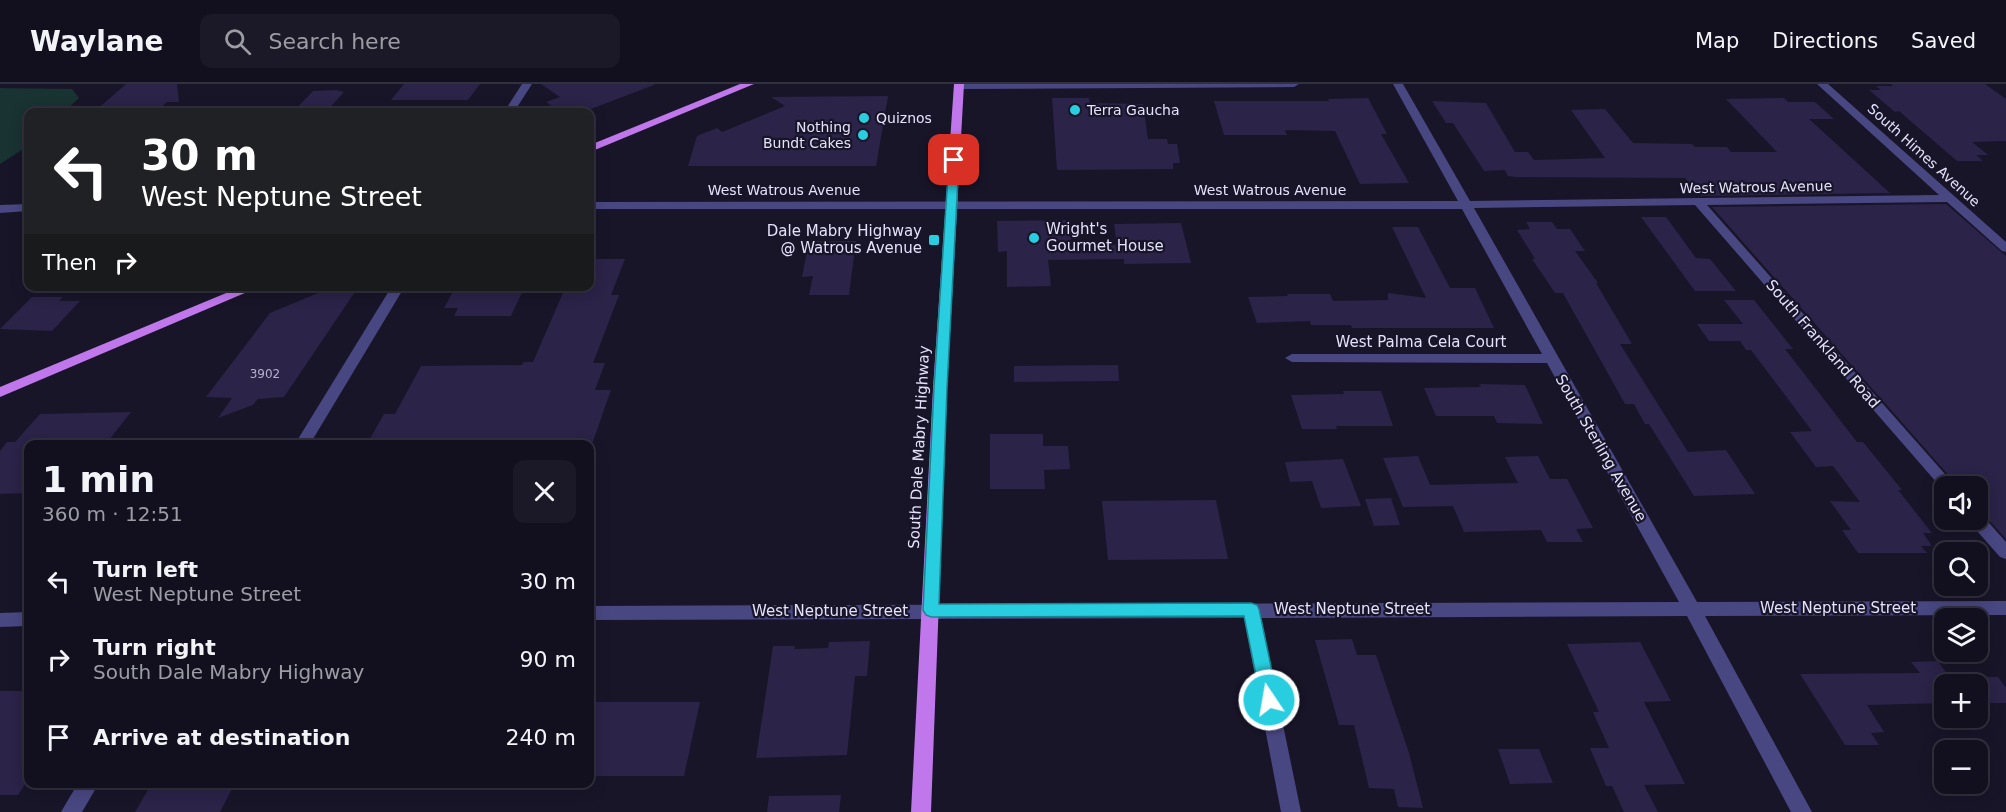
<!DOCTYPE html>
<meta charset="utf-8">
<style>
body{margin:0;font-family:"DejaVu Sans",sans-serif;background:#1b1928;color:#f1f3f6;height:100vh;display:flex;flex-direction:column;font-size:22px;white-space:nowrap}
*{box-sizing:border-box;margin:0}
p{font-size:20px;color:#9c9da4}
.icon{flex:none;width:33px;height:33px;fill:none;stroke:currentColor;stroke-width:2;stroke-linecap:round;stroke-linejoin:round}
.map{position:relative;flex:1;overflow:hidden}
.drawer{position:absolute;left:24px;top:356px;width:570px;height:348px;display:flex;flex-direction:column;background:#12101f;border-radius:12px;box-shadow:0 3px 15px #0003,0 0 0 2px #31303d}
.drawer>*{flex:none}
.guide{position:absolute;left:24px;top:24px;width:570px;height:183px;border-radius:12px;box-shadow:0 3px 15px #0003,0 0 0 2px #31303d;background:#202124;color:#fff;overflow:hidden}
.fabs{position:absolute;left:1934px;top:392px;display:grid;gap:12px}
.fabs a{display:grid;place-items:center;width:54px;height:54px;border-radius:12px;background:#12101f;box-shadow:0 3px 15px #0003,0 0 0 2px #31303d;font-size:30px}
.pin{position:absolute;display:grid;place-items:center;width:51px;height:51px;color:#fff;margin:-26px;border-radius:12px;box-shadow:0 3px 9px #0006}
.me{position:absolute;width:66px;margin:-33px;rotate:348deg;stroke-linejoin:round;filter:drop-shadow(0 0 4px #0008)}
.turn{display:flex;align-items:center;gap:21px;height:126px;padding:0 18px;font-size:27px}
.turn .icon{width:78px;height:78px;stroke-width:2.5}
.turn b{display:block;font-size:42px;line-height:51px}
.then{display:flex;align-items:center;height:57px;padding:0 18px;background:#0003;gap:12px;font-size:22px}
.round{display:grid;place-items:center;flex:none;width:63px;height:63px;border-radius:12px;background:#1b1928}
.summary{display:flex;align-items:center;justify-content:space-between;height:102px;padding:0 18px}
h1{font-size:36px;font-weight:700;line-height:45px}
ul{padding:0;list-style:none}
li{display:flex;align-items:center;gap:18px;height:78px;padding:0 18px}
li div{flex:1}
li b{display:block;font-size:22px}
li em{font-style:normal}
header{display:flex;align-items:center;gap:36px;box-sizing:border-box;height:84px;padding:0 30px;background:#12101f;border-bottom:2px solid #31303d}
header strong{font-size:28px}
nav{display:flex;gap:33px;margin-inline-start:auto;font-size:21px}
.search{width:420px;height:54px;background:#1b1928;display:flex;align-items:center;gap:15px;box-sizing:border-box;padding:0 21px;border-radius:12px;color:#9c9da4;font-size:22px}
.map>svg:first-child{display:block}
.green{fill:#193232}
.building{fill:#2b2348}
.lines{fill:none;stroke-linecap:round;stroke-linejoin:round}
.minor{fill:#494782;fill-rule:evenodd}
.major{fill:#c077ec;fill-rule:evenodd}
.route{fill:#28cee0;stroke:#1a8692;stroke-width:1.5}
.poi-dot{fill:#28cee0;stroke:#181529;stroke-width:2}
.labels{text-anchor:middle;stroke-width:4.5;stroke-linejoin:round;paint-order:stroke}
.number-label{font-size:12px;fill:#b6b2ce}
.far-poi-label{font-size:14px;fill:#e4e1fb;stroke:#181529;text-anchor:start}
.far-street-label{font-size:14px;fill:#e4e1fb;stroke:#181529}
.poi-label{font-size:15px;fill:#e4e1fb;stroke:#181529;text-anchor:start}
.street-label{font-size:15px;fill:#e4e1fb;stroke:#181529}
</style>
<header>
<strong>Waylane</strong>
<div class="search"><svg class="icon" aria-label="search" viewBox="0 0 24 24"><circle cx="10" cy="10" r="6"/><path d="M15 15l6 6"/></svg>Search here</div>
<nav><a>Map</a><a>Directions</a><a>Saved</a></nav>
</header>
<div class="map">
<svg width="2006" height="728" viewBox="0 0 2006 728">
<rect width="100%" height="100%" fill="#181529"/>
<path class="green" d="M 0,4 L 72,5 L 79,14 L 64,28 L 28,28 L 28,62 L 0,80 Z"/>
<g class="building">
<path d="M 126,0 L 177,0 L 179,18 L 167,18 L 156,28 L 94,28 Z"/>
<path d="M 404,0 L 480,0 L 468,16 L 391,16 Z"/>
<path d="M 541,0 L 654,0 L 654,1 L 583,28 L 561,28 L 546,18 L 560,13 Z"/>
<path d="M 1891,0 L 1985,0 L 2006,15 L 2006,57 L 1972,58 L 1988,71 L 1976,71 L 1983,77 L 1957,77 L 1899,27 L 1895,28 L 1869,6 L 1881,6 L 1876,2 L 1893,2 Z"/>
<path d="M 336,6 L 344,8 L 326,28 L 293,28 L 313,7 Z"/>
<path d="M 888,12 L 876,82 L 688,82 L 697,52 L 717,44 L 722,48 L 785,22 L 771,13 Z"/>
<path d="M 1052,14 L 1089,14 L 1090,19 L 1143,20 L 1148,55 L 1167,55 L 1168,60 L 1177,60 L 1180,79 L 1173,79 L 1173,85 L 1057,86 Z"/>
<path d="M 1368,14 L 1387,50 L 1381,50 L 1409,99 L 1360,100 L 1335,47 L 1285,46 L 1287,51 L 1224,51 L 1214,17 L 1329,17 L 1328,15 Z"/>
<path d="M 1784,14 L 1788,18 L 1815,18 L 1834,35 L 1809,35 L 1890,109 L 1701,112 L 1685,94 L 1516,93 L 1508,92 L 1505,86 L 1484,87 L 1453,39 L 1446,39 L 1432,17 L 1486,19 L 1515,68 L 1528,68 L 1534,76 L 1605,74 L 1571,26 L 1605,25 L 1633,59 L 1692,60 L 1695,63 L 1727,63 L 1731,68 L 1777,68 L 1726,15 Z"/>
<path d="M 1946,120 L 2006,172 L 2006,455 L 1977,423 L 1977,402 L 1958,402 L 1712,123 Z"/>
<path d="M 1641,133 L 1666,133 L 1696,174 L 1710,175 L 1736,207 L 1695,207 Z"/>
<path d="M 1071,136 L 1071,159 L 1117,161 L 1114,140 L 1181,139 L 1191,179 L 1124,180 L 1124,175 L 1048,176 L 1051,202 L 1007,203 L 1007,167 L 998,168 L 997,137 Z"/>
<path d="M 1526,138 L 1552,138 L 1557,145 L 1570,145 L 1585,167 L 1575,167 L 1598,199 L 1596,199 L 1632,260 L 1620,260 L 1688,368 L 1726,366 L 1755,410 L 1694,412 L 1649,340 L 1645,340 L 1634,320 L 1625,320 L 1563,209 L 1555,209 L 1532,175 L 1535,175 L 1517,146 L 1530,145 Z"/>
<path d="M 1392,143 L 1418,143 L 1450,204 L 1475,204 L 1494,244 L 1352,244 L 1351,241 L 1311,241 L 1310,237 L 1257,239 L 1248,213 L 1288,212 L 1287,210 L 1330,210 L 1333,217 L 1388,216 L 1388,209 L 1426,214 Z"/>
<path d="M 809,157 L 856,157 L 849,211 L 809,211 L 813,192 L 802,193 Z"/>
<path d="M 590,175 L 625,175 L 611,211 L 619,211 L 593,279 L 605,279 L 595,306 L 611,306 L 592,360 L 368,358 L 384,330 L 395,330 L 421,282 L 522,281 L 524,278 L 533,278 L 566,202 L 590,202 Z"/>
<path d="M 335,202 L 359,202 L 284,313 L 258,315 L 253,321 L 218,334 L 232,314 L 206,313 L 270,229 Z"/>
<path d="M 456,202 L 525,202 L 511,232 L 454,232 L 458,224 L 444,224 Z"/>
<path d="M 32,213 L 63,213 L 59,217 L 80,217 L 52,247 L 0,245 Z"/>
<path d="M 1724,216 L 1754,216 L 1793,265 L 1785,265 L 1857,358 L 1863,358 L 1902,406 L 1898,406 L 1932,449 L 1923,449 L 1932,462 L 1921,462 L 1927,469 L 1858,469 L 1842,446 L 1851,446 L 1830,417 L 1860,418 L 1833,382 L 1816,383 L 1790,348 L 1812,347 L 1751,266 L 1746,266 L 1740,257 L 1709,257 L 1697,240 L 1743,240 Z"/>
<path d="M 1118,281 L 1119,297 L 1014,298 L 1014,282 Z"/>
<path d="M 1479,300 L 1525,301 L 1543,340 L 1497,339 L 1494,332 L 1436,332 L 1424,304 L 1481,303 Z"/>
<path d="M 1343,307 L 1381,307 L 1393,342 L 1336,342 L 1337,345 L 1302,345 L 1291,311 L 1344,310 Z"/>
<path d="M 131,328 L 106,360 L 28,360 L 28,409 L 0,410 L 0,367 L 7,358 L 15,358 L 40,330 Z"/>
<path d="M 990,350 L 1043,350 L 1043,362 L 1068,362 L 1070,385 L 1044,386 L 1045,405 L 990,405 Z"/>
<path d="M 1418,372 L 1430,401 L 1518,399 L 1505,373 L 1538,372 L 1550,395 L 1567,395 L 1593,444 L 1576,445 L 1583,458 L 1547,458 L 1541,446 L 1464,448 L 1453,422 L 1403,423 L 1383,374 Z"/>
<path d="M 1343,375 L 1361,422 L 1321,424 L 1312,397 L 1290,398 L 1285,378 Z"/>
<path d="M 1391,414 L 1400,441 L 1374,442 L 1365,415 Z"/>
<path d="M 1216,416 L 1228,475 L 1108,476 L 1102,417 Z"/>
<path d="M 1352,555 L 1357,571 L 1376,571 L 1409,669 L 1423,724 L 1398,723 L 1394,705 L 1369,704 L 1354,641 L 1339,641 L 1315,556 Z"/>
<path d="M 870,557 L 867,592 L 855,592 L 847,671 L 756,674 L 773,562 L 795,562 L 794,565 L 828,564 L 829,558 Z"/>
<path d="M 1640,558 L 1671,617 L 1644,618 L 1685,700 L 1644,701 L 1658,728 L 1624,728 L 1612,702 L 1606,702 L 1590,664 L 1609,664 L 1593,628 L 1599,628 L 1567,560 Z"/>
<path d="M 1938,577 L 1954,600 L 1944,600 L 1944,619 L 1867,621 L 1884,648 L 1871,649 L 1879,661 L 1845,661 L 1800,590 L 1920,589 L 1911,578 Z"/>
<path d="M 1977,593 L 1998,593 L 2006,604 L 2006,619 L 1977,619 Z"/>
<path d="M 0,607 L 28,607 L 28,696 L 18,711 L 0,711 Z"/>
<path d="M 590,618 L 700,618 L 684,692 L 590,692 Z"/>
<path d="M 1498,665 L 1539,665 L 1553,699 L 1510,700 Z"/>
<path d="M 152,699 L 235,699 L 220,728 L 135,728 Z"/>
<path d="M 841,711 L 839,728 L 767,728 L 769,712 Z"/>
</g>
<g class="lines">
<g class="minor">
<path d="M 522,0 L 532,0 L 514,28 L 504,28 Z"/>
<path d="M 954,0 L 1299,0 L 1294,3 L 958,5 L 954,4 Z"/>
<path d="M 1393,0 L 1403,0 L 1470,117 L 1939,111 L 1817,0 L 1828,0 L 2006,158 L 2006,168 L 2002,167 L 1947,118 L 1707,121 L 1952,398 L 1955,402 L 1944,402 L 1944,407 L 1695,121 L 1474,124 L 1697,518 L 2006,517 L 2006,531 L 1705,532 L 1812,728 L 1791,728 L 1687,532 L 1261,534 L 1301,728 L 1281,728 L 1244,534 L 590,536 L 590,522 L 1679,518 L 1547,279 L 1292,278 L 1285,274 L 1292,270 L 1542,270 L 1462,125 L 590,125 L 590,118 L 1458,117 Z"/>
<path d="M 28,120 L 28,127 L 0,129 L 0,121 Z"/>
<path d="M 392,202 L 405,202 L 310,360 L 295,360 Z"/>
<path d="M 1977,429 L 1982,431 L 2006,458 L 2006,475 L 2000,473 L 1970,439 L 1968,435 L 1977,435 Z"/>
<path d="M 28,528 L 28,542 L 0,543 L 0,529 Z"/>
<path d="M 78,699 L 99,699 L 82,728 L 61,728 Z"/>
</g>
<g class="major">
<path d="M 740,0 L 754,0 L 590,68 L 590,61 Z"/>
<path d="M 954,0 L 964,0 L 947,304 L 931,728 L 911,728 L 933,304 Z"/>
<path d="M 243,202 L 261,202 L 0,313 L 0,303 Z"/>
</g>
</g>
<path class="route" d="M 954,73 L 959,76 L 947,304 L 939,520 L 1251,519 L 1257,521 L 1259,525 L 1278,616 L 1275,622 L 1269,624 L 1263,622 L 1261,616 L 1244,532 L 931,533 L 926,531 L 923,526 L 934,304 L 949,76 Z"/>
<g class="poi-dot">
<circle cx="1075" cy="26" r="6"/>
<circle cx="864" cy="34" r="6"/>
<circle cx="863" cy="51" r="6"/>
<circle cx="1034" cy="154" r="6"/>
<rect x="928" y="150" width="12" height="12" rx="3"/>
</g>
<g class="labels">
<g class="number-label">
<text x="265" y="294">3902</text>
</g>
<g class="far-poi-label">
<text x="1087" y="31">Terra Gaucha</text>
<text x="876" y="39">Quiznos</text>
<text x="851" y="48" text-anchor="end">Nothing<tspan x="851" dy="16">Bundt Cakes</tspan></text>
</g>
<g class="far-street-label">
<text transform="translate(1924 71) rotate(42)" y="5">South Himes Avenue</text>
<text transform="translate(1756 103) rotate(-1)" y="5">West Watrous Avenue</text>
<text x="784" y="111">West Watrous Avenue</text>
<text x="1270" y="111">West Watrous Avenue</text>
</g>
<g class="poi-label">
<text x="1046" y="150">Wright's<tspan x="1046" dy="17">Gourmet House</tspan></text>
<text x="922" y="152" text-anchor="end">Dale Mabry Highway<tspan x="922" dy="17">@ Watrous Avenue</tspan></text>
</g>
<g class="street-label">
<text x="1421" y="263">West Palma Cela Court</text>
<text transform="translate(1823 260) rotate(49)" y="5">South Frankland Road</text>
<text transform="translate(919 363) rotate(-87)" y="5">South Dale Mabry Highway</text>
<text transform="translate(1601 364) rotate(60)" y="5">South Sterling Avenue</text>
<text x="1838" y="529">West Neptune Street</text>
<text x="1352" y="530">West Neptune Street</text>
<text x="830" y="532">West Neptune Street</text>
</g>
</g>
</svg>
<div class="fabs">
<a><svg class="icon" aria-label="sound" viewBox="0 0 24 24"><path d="M4 9h4l5-4v14l-5-4H4zM17 9q2 3 0 6"/></svg></a>
<a><svg class="icon" aria-label="search" viewBox="0 0 24 24"><circle cx="10" cy="10" r="6"/><path d="M15 15l6 6"/></svg></a>
<a><svg class="icon" aria-label="layers" viewBox="0 0 24 24"><path d="M12 4l9 5-9 5-9-5zM3 14l9 5 9-5"/></svg></a>
<a>+</a>
<a>−</a>
</div>
<div class="pin" style="left:954px;top:76px;background:#d93025"><svg class="icon" aria-label="arrive" viewBox="0 0 24 24"><path d="M6 21V4h12l-3 4 3 4H6"/></svg></div>
<svg class="me" style="left:1269px;top:616px" viewBox="-20 -20 40 40"><circle r="17" fill="#28cee0" stroke="#fff" stroke-width="3"/><path d="M0-11L8 9 0 5-8 9z" fill="#fff"/></svg>
<div class="guide">
<div class="turn"><svg class="icon" aria-label="left" viewBox="0 0 24 24"><path d="M17 20v-9H6M10 6l-5 5 5 5"/></svg><div><b>30 m</b>West Neptune Street</div></div>
<div class="then">Then<svg class="icon" aria-label="right" viewBox="0 0 24 24"><path d="M7 20v-9h11M14 6l5 5-5 5"/></svg></div>
</div>
<section class="drawer">
<div class="summary"><div><h1>1 min</h1><p>360 m · 12:51</p></div><a class="round"><svg class="icon" aria-label="close" viewBox="0 0 24 24"><path d="M6 6l12 12M18 6L6 18"/></svg></a></div>
<ul>
<li><svg class="icon" aria-label="left" viewBox="0 0 24 24"><path d="M17 20v-9H6M10 6l-5 5 5 5"/></svg><div><b>Turn left</b><p>West Neptune Street</p></div><em>30 m</em></li>
<li><svg class="icon" aria-label="right" viewBox="0 0 24 24"><path d="M7 20v-9h11M14 6l5 5-5 5"/></svg><div><b>Turn right</b><p>South Dale Mabry Highway</p></div><em>90 m</em></li>
<li><svg class="icon" aria-label="arrive" viewBox="0 0 24 24"><path d="M6 21V4h12l-3 4 3 4H6"/></svg><div><b>Arrive at destination</b></div><em>240 m</em></li>
</ul>
</section>
</div>
